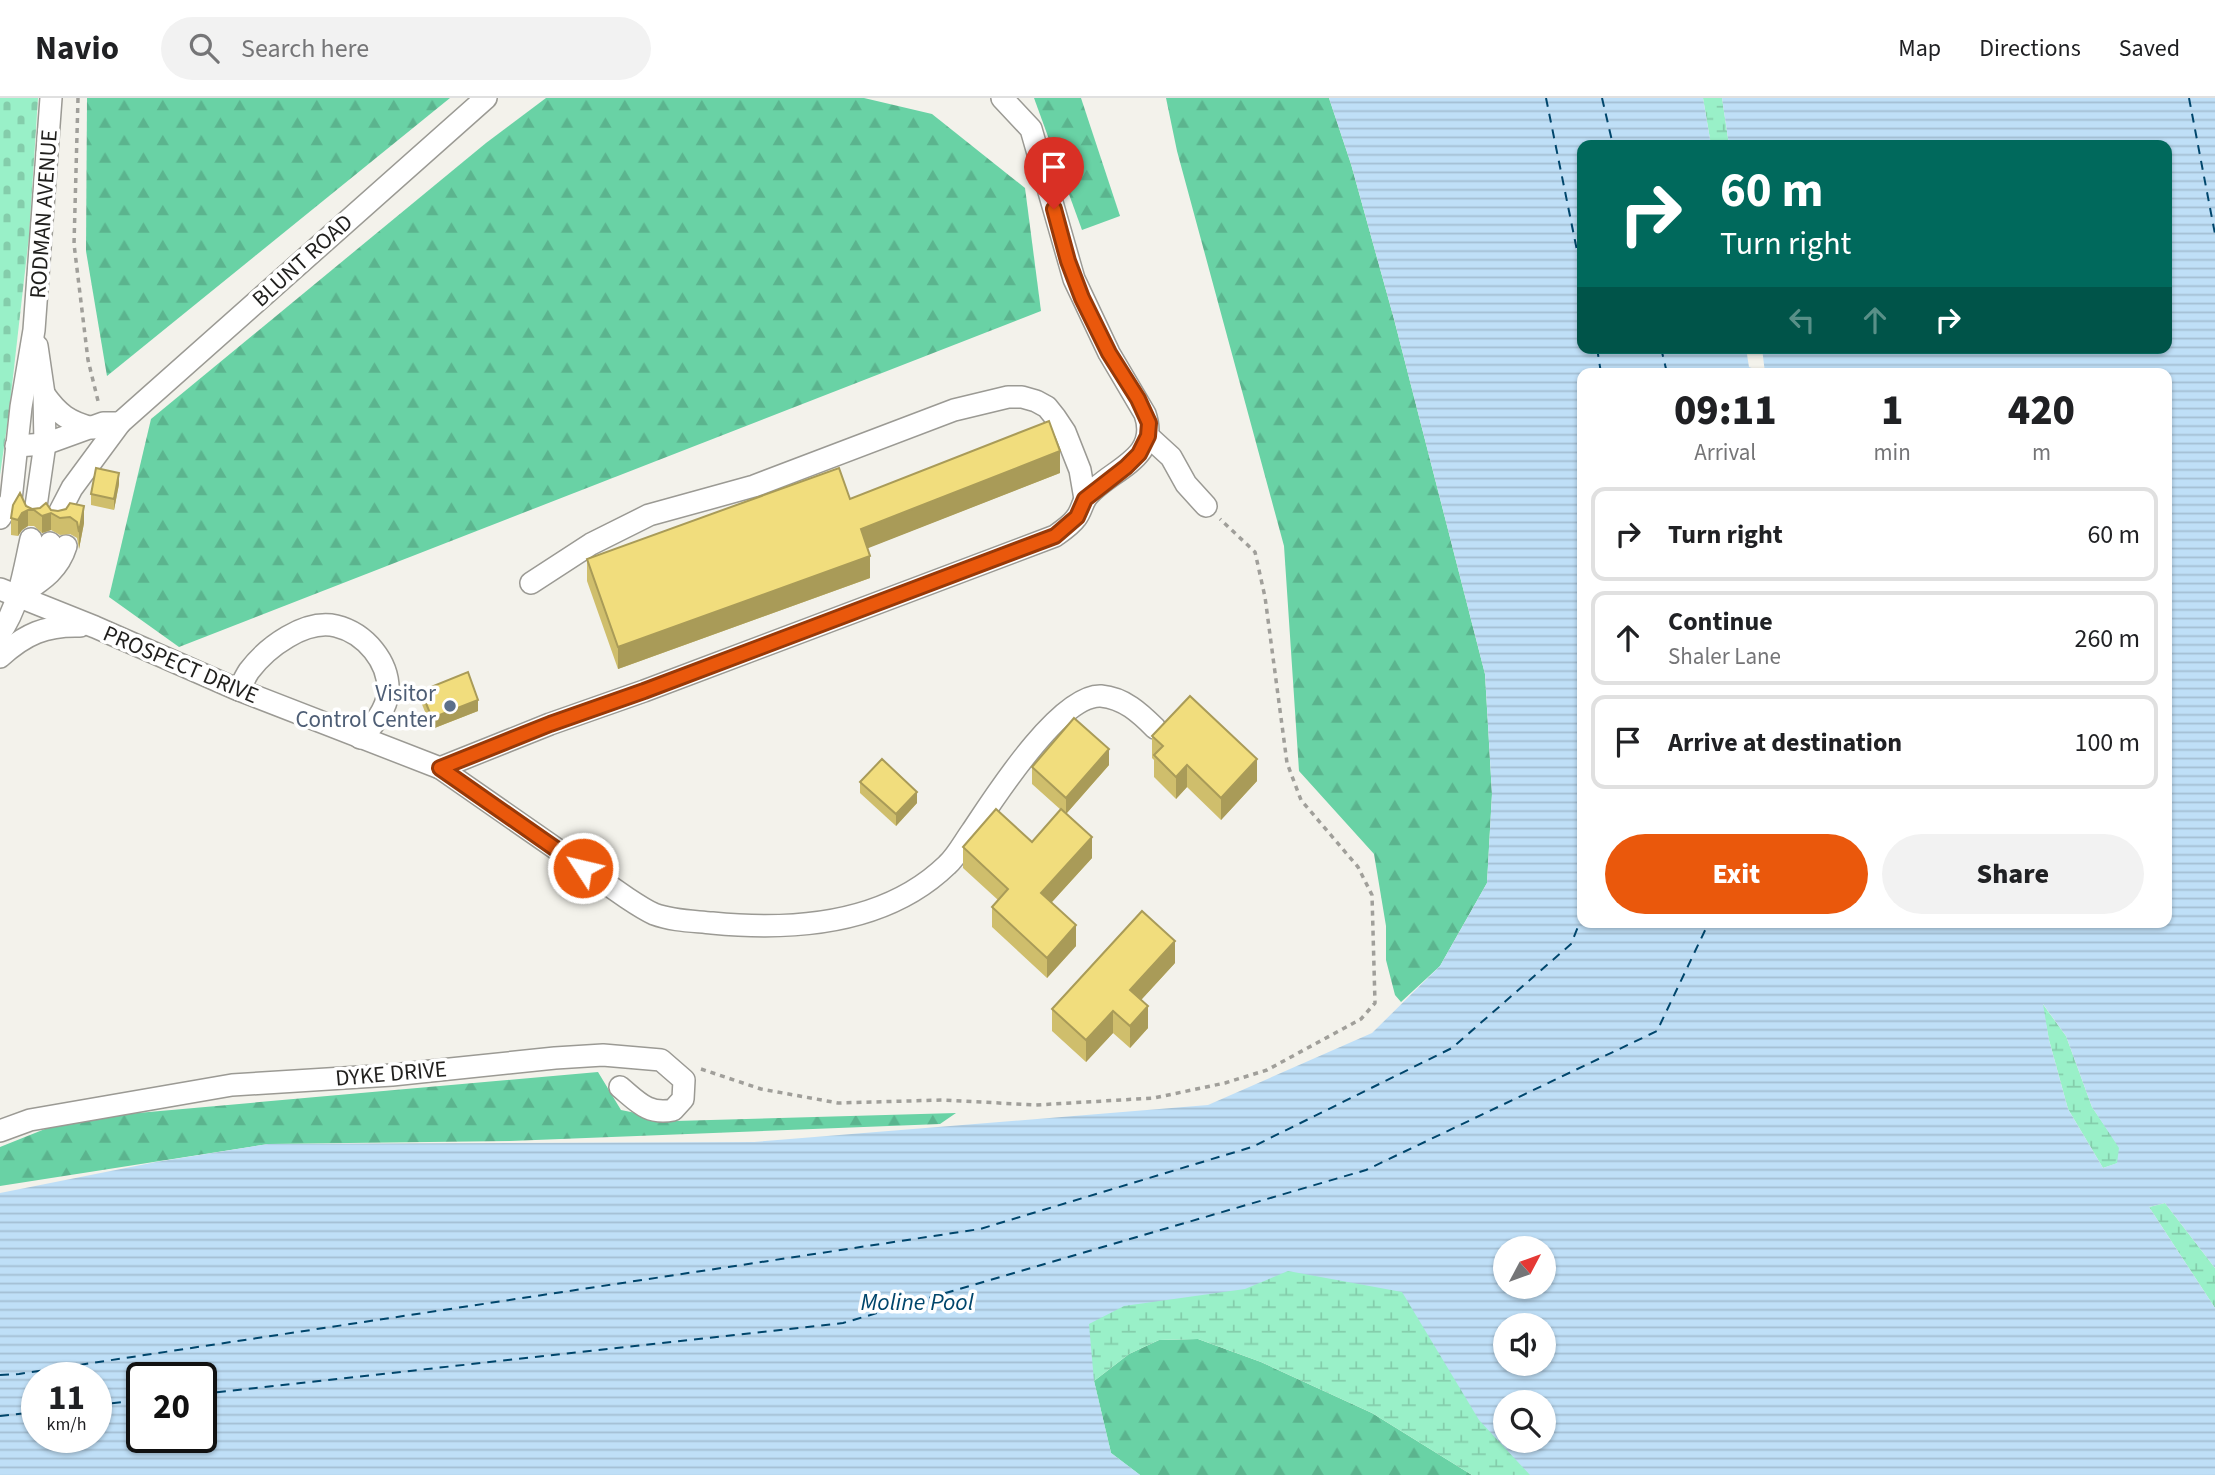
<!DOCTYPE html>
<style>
body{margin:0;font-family:"Source Sans 3",sans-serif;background:#f2f2f2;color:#202124;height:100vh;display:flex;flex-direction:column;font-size:26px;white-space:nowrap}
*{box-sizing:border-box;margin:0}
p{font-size:23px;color:#757577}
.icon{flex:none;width:38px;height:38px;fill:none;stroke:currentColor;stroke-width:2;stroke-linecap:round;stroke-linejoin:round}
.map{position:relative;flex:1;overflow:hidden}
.panel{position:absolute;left:1577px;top:270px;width:595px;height:560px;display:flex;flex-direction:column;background:#fff;border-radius:14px;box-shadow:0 2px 5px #0004}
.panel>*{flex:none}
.banner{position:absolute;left:1577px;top:42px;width:595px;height:214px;border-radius:14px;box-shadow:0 2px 5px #0004;background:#00695c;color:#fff;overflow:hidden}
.needle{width:46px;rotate:49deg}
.fabs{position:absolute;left:1493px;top:1138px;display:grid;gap:14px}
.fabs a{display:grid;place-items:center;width:63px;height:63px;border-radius:50%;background:#fff;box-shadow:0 2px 5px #0004;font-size:35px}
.speed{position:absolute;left:21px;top:1264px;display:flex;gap:14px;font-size:35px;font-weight:700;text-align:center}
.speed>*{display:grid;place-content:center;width:91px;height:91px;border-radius:50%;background:#fff;box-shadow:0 2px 5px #0004;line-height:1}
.speed small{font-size:18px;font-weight:400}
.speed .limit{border:4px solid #111;border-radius:10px;background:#fff;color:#111}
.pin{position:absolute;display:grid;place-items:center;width:60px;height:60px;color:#fff;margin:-72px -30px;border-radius:50% 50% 50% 0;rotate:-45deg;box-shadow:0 0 7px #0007}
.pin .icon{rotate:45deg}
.me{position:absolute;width:77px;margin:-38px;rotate:305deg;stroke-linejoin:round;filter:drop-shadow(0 0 5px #0008)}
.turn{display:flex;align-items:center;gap:24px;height:147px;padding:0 28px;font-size:32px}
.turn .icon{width:91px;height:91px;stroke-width:2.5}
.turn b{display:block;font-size:49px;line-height:60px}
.lanes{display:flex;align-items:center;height:66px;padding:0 28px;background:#0003;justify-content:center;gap:35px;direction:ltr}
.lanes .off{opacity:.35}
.eta{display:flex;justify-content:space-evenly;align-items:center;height:119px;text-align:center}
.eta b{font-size:42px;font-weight:800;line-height:49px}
.primary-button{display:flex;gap:14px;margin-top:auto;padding:14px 28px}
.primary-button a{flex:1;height:80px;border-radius:42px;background:#ea580c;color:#fff;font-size:28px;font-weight:800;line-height:80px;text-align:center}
.primary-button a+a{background:#f2f2f2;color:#202124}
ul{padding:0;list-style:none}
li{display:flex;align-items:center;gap:21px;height:94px;margin:0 14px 10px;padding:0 14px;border:4px solid #e0e0e0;border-radius:14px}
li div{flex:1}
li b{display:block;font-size:26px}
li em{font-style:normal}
header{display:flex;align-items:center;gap:42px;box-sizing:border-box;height:98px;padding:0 35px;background:#fff;border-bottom:2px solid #e0e0e0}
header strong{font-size:33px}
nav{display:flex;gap:38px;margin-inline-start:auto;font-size:24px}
.search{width:490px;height:63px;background:#f2f2f2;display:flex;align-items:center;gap:18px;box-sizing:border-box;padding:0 24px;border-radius:38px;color:#757577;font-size:26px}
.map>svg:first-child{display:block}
.forest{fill:url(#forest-firs)}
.wetland{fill:url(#wetland-marsh);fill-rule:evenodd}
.cemetery{fill:url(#cemetery-stones)}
.water{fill:url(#water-rules);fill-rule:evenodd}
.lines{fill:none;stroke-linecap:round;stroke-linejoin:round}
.ferry{stroke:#00466c;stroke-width:2;stroke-dasharray:9 7;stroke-linecap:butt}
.minor-casing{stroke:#9b9a94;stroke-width:24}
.path{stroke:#a09f9a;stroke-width:3.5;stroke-dasharray:5 5;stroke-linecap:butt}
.minor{stroke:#fff;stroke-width:21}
.wall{fill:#cfbe6c}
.shaded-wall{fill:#a99b58}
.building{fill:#f1dd7d;stroke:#a99b58;stroke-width:2}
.route-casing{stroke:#983908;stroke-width:18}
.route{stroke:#ea580c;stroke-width:12}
.service-dot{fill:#5c6f8a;stroke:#fff;stroke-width:2.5}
.labels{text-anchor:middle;stroke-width:7;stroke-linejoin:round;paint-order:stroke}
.street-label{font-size:23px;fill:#201f1d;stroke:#fff}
.service-label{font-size:23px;fill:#4e5e75;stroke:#fff;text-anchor:end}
.water-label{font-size:24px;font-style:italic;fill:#00466c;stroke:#fff}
</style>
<header>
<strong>Navio</strong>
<div class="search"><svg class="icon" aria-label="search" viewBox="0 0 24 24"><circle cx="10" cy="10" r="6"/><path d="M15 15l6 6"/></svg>Search here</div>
<nav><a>Map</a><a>Directions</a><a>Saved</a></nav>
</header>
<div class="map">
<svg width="2215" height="1377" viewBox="0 0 2215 1377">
<defs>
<pattern id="forest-firs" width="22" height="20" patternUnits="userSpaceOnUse" patternTransform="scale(1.75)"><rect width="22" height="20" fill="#69d2a5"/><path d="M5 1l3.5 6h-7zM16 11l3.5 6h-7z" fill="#5bb48e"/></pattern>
<pattern id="wetland-marsh" width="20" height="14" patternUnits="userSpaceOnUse" patternTransform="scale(1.75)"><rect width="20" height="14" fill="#99f0c8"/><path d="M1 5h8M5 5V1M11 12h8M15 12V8" fill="none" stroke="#84cdab"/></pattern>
<pattern id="cemetery-stones" width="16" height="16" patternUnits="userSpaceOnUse" patternTransform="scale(1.75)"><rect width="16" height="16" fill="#99f0c8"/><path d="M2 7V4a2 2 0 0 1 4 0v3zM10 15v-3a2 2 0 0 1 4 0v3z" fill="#84cdab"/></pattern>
<pattern id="water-rules" width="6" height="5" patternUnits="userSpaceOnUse" patternTransform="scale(1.75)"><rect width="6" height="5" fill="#bfdff7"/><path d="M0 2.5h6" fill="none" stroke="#a4bfd3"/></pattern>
</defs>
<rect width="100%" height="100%" fill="#f3f2eb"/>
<g class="forest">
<path d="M 87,0 L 450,0 L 107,278 L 86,153 Z"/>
<path d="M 546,0 L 864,0 L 932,16 L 1025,90 L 1041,213 L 179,549 L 109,499 L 151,321 L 486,45 Z"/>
<path d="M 1034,0 L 1081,0 L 1120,118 L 1082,132 Z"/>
<path d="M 1166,0 L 1329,0 L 1351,66 L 1394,221 L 1485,576 L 1492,696 L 1487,785 L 1440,868 L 1401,904 L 1395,897 L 1386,862 L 1386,828 L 1374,756 L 1299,673 L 1284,448 L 1177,53 Z"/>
<path d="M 598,974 L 621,1012 L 675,1023 L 956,1015 L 940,1026 L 510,1043 L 268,1046 L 0,1088 L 0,1049 L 70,1021 Z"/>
<path d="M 1198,1241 L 1261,1264 L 1372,1315 L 1472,1377 L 1140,1377 L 1111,1355 L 1094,1283 L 1129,1256 L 1159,1242 Z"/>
</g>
<g class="wetland">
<path d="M 1703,0 L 1722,0 L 1729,47 L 1711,47 Z"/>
<path d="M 2042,905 L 2066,938 L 2092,1009 L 2120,1050 L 2118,1065 L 2103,1070 L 2068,1011 L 2049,942 Z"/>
<path d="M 2165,1105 L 2215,1170 L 2215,1210 L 2149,1109 Z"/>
<path d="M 1380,1125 L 1505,1227 L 1505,1265 L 1544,1265 L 1646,1377 L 1472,1377 L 1372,1315 L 1261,1264 L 1198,1241 L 1159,1242 L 1129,1256 L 1094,1283 L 1111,1355 L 1140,1377 L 1117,1377 L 1067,1217 ZM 1505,1304 L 1544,1304 L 1544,1342 L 1505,1342 Z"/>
</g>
<path class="cemetery" d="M 0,0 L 38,0 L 29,138 L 9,314 L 0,377 Z"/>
<path class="water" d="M 1329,0 L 1703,0 L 1711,47 L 1582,47 L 1582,250 L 1746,250 L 1749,269 L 1765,275 L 1762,250 L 2166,250 L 2166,47 L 1729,47 L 1722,0 L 2215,0 L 2215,1170 L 2165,1105 L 2149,1109 L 2215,1210 L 2215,1377 L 1530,1377 L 1479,1322 L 1402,1194 L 1288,1173 L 1245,1191 L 1124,1208 L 1089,1226 L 1094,1283 L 1111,1355 L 1140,1377 L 0,1377 L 0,1095 L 156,1064 L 268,1046 L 754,1044 L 1208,1007 L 1372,935 L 1440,868 L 1487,785 L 1492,696 L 1485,576 L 1394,221 L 1351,66 ZM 1582,275 L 2166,275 L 2166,824 L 1582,824 ZM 2043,906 L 2066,938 L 2092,1009 L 2119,1050 L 2117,1065 L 2103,1070 L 2068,1011 L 2049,942 ZM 1505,1150 L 1544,1150 L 1544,1188 L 1505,1188 ZM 1505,1227 L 1544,1227 L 1544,1265 L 1505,1265 ZM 37,1279 L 96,1279 L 96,1339 L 37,1339 ZM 142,1279 L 201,1279 L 201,1339 L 142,1339 ZM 1505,1304 L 1544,1304 L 1544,1342 L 1505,1342 Z"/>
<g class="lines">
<g class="ferry">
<path d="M 1546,0 L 1582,177"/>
<path d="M 1602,0 L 1613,47"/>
<path d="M 2189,0 L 2215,136"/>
<path d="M 1597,250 L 1601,275"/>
<path d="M 1661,250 L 1667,275"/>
<path d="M 0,1277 L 19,1276 L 980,1131 L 1252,1049 L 1452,950 L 1571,846 L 1582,819"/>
<path d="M 201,1296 L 843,1225 L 1366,1072 L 1657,933 L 1709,824"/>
<path d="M 96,1307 L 142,1302"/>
<path d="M 0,1318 L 37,1314"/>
</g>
<g class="minor-casing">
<g id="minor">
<path d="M 44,296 C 58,316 69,324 93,330"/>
<path d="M 120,325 L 486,0"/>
<path d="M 1148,338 L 1171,359 L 1186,386 L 1206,408"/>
<path d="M 16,348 L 45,346 L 103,325 L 120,325 L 72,390 L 58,417"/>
<path d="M 35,415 L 45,346 L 44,296 L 37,248"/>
<path d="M 0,420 L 11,402 L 21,309 L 34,232 L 51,0"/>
<path d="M 28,482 L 50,445"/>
<path d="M 531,485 L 591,446 L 649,417 L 754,388 L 954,312 L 1008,299 L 1022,299 L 1036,303 L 1047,309 L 1055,319 L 1065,334 L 1080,372 L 1085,401"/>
<path d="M 0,491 L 95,529 L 234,590 L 440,670 L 627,800 C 636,806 645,812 654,816 C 673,823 693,823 712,825 C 793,833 885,827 947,767 C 957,758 964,744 972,733 C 994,700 1060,596 1101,598 C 1124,600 1140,615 1155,630"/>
<path d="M 17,499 C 39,484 58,474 66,448"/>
<path d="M 0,535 C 19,509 24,472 31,441"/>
<path d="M 0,559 C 25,536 46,527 80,528"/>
<path d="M 239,592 C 242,586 245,579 249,573 C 267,549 305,521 336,528 C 365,535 390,564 388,595 C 386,612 372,629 360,640"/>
<path d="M 440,670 L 550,626 L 644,593 L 1055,438 C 1062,433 1071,427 1076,420 C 1081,414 1082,406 1086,400 C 1107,372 1161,362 1145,316 L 1109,255 L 1074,181 L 1031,31 L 1002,0"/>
<path d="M 0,1033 L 30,1022 L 232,987 L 392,977 L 555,960 L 603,957 L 661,962 L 684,982 L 683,1001 L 673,1012 C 648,1017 638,1004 620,989"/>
</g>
</g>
<g class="path">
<path d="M 78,0 L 74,146 L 88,262 L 99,307"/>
<path d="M 701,971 L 761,991 L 838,1005 L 943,1002 L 1036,1007 L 1154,1000 L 1225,985 L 1267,972 L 1361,921 L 1375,905 L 1372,797 L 1358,769 L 1301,702 L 1287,665 L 1265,499 L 1255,454 L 1220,421"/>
</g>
<use href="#minor" class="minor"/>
</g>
<g class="wall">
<path d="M 1060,375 L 867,450 L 870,480 L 618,571 L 587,483 L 587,461 L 850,401 Z"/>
<path d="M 119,386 L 114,412 L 91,407 L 91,396 Z"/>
<path d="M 26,408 L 32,411 L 51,412 L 84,425 L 79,451 L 77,440 L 70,436 L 60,437 L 51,432 L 42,435 L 34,428 L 28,428 L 22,432 L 18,438 L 11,437 L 11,420 Z"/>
<path d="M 421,593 L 478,613 L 432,631 L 421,604 Z"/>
<path d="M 1152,638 L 1257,683 L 1221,722 L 1187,689 L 1176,701 L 1154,679 L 1154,662 L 1152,660 Z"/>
<path d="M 1109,667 L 1066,716 L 1092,760 L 1051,805 L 1076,848 L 1047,880 L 992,829 L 992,809 L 998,802 L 963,770 L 963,749 L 1032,744 L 1061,712 L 1032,686 L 1032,669 Z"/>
<path d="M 860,684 L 917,705 L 896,728 L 860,695 Z"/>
<path d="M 1175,865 L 1141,902 L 1148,930 L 1130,950 L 1113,935 L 1086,964 L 1052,933 L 1052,911 Z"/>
</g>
<g class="shaded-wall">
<path d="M 1060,353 L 1060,375 L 861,453 L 861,431 Z"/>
<path d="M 119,375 L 119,386 L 114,412 L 114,401 Z"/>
<path d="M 84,408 L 84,425 L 79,451 L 79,434 Z"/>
<path d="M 28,412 L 28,428 L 22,432 L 18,438 L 18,422 L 22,415 Z"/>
<path d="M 51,415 L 51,432 L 42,435 L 42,418 Z"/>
<path d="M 870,458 L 870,480 L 618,571 L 618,549 Z"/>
<path d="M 478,602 L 478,613 L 432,631 L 432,620 Z"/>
<path d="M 1109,651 L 1109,667 L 1066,716 L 1066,700 Z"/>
<path d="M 1257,661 L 1257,683 L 1221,722 L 1221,700 Z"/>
<path d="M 1187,667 L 1187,689 L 1176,701 L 1176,679 Z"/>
<path d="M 917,694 L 917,705 L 896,728 L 896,716 Z"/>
<path d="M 1092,739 L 1092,760 L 1041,816 L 1041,795 Z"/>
<path d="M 1076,827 L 1076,848 L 1047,880 L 1047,860 Z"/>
<path d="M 1175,843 L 1175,865 L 1130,914 L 1130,892 Z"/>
<path d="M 1148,908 L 1148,930 L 1130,950 L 1130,928 Z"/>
<path d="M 1113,913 L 1113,935 L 1086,964 L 1086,942 Z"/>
</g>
<g class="building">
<path d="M 1049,323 L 1060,353 L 861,431 L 870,458 L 618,549 L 587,461 L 839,370 L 850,401 Z"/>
<path d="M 96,370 L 119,375 L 114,401 L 91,396 Z"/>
<path d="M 20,395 L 26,408 L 32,411 L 40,410 L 46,405 L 51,412 L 58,413 L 66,411 L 70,405 L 84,408 L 79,434 L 77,424 L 70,419 L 60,420 L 51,415 L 42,418 L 34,412 L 28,412 L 22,415 L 18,422 L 11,420 L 13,407 Z"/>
<path d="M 468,574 L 478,602 L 432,620 L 421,593 Z"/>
<path d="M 1190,598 L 1257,661 L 1221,700 L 1187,667 L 1176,679 L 1154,657 L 1163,648 L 1152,638 Z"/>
<path d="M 1074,620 L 1109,651 L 1066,700 L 1032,669 Z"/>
<path d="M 882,661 L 917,694 L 896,716 L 860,684 Z"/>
<path d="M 996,711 L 1032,744 L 1061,711 L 1092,739 L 1041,795 L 1076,827 L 1047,860 L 992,809 L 1008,791 L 963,749 Z"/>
<path d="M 1142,813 L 1175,843 L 1130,892 L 1148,908 L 1130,928 L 1113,913 L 1086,942 L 1052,911 Z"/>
</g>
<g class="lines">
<g class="route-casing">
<path id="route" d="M 583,770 L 440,670 L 550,626 L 644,593 L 1055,438 L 1077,419 L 1085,401 L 1126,369 L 1139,356 L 1148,338 L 1149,325 L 1138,301 L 1109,255 L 1082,200 L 1068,163 L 1054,111"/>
</g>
<use href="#route" class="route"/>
</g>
<circle class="service-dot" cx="450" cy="608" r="7"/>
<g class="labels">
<g class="street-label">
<text transform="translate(43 116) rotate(-86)" y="8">RODMAN AVENUE</text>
<text transform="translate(302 162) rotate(-42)" y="8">BLUNT ROAD</text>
<text transform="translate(181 566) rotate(23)" y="8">PROSPECT DRIVE</text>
<text transform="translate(391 975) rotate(-5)" y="8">DYKE DRIVE</text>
</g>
<g class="service-label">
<text x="436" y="603">Visitor<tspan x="436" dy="26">Control Center</tspan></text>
</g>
<g class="water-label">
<text x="917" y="1212">Moline Pool</text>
</g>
</g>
</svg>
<div class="fabs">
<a><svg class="needle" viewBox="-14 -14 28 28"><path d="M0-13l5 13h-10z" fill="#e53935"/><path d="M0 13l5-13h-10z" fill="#757577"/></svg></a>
<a><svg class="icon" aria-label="sound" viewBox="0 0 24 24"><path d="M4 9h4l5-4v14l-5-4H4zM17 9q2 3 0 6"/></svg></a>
<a><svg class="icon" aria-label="search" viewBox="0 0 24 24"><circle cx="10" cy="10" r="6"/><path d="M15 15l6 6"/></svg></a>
</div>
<div class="speed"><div>11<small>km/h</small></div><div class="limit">20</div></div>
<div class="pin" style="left:1054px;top:111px;background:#d93025"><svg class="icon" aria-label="arrive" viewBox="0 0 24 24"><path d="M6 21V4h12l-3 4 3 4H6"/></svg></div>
<svg class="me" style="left:583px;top:770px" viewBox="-20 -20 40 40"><circle r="17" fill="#ea580c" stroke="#fff" stroke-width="3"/><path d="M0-11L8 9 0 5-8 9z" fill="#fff"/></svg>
<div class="banner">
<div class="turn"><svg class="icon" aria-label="right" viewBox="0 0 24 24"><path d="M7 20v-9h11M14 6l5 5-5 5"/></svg><div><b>60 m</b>Turn right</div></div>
<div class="lanes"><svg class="icon off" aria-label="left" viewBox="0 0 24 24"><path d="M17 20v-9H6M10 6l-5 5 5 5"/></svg><svg class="icon off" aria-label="ahead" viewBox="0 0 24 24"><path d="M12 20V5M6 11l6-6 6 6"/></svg><svg class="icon" aria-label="right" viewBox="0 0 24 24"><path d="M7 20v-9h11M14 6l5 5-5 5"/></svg></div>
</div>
<section class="panel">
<div class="eta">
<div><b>09:11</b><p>Arrival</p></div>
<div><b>1</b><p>min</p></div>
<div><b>420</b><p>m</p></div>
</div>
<ul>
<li><svg class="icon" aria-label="right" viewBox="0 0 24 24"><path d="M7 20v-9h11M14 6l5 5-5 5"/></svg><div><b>Turn right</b></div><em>60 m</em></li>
<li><svg class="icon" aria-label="ahead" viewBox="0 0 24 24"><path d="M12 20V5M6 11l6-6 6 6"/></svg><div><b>Continue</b><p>Shaler Lane</p></div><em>260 m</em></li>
<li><svg class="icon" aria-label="arrive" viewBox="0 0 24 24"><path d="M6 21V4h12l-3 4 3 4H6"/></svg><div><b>Arrive at destination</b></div><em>100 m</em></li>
</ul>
<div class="primary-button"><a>Exit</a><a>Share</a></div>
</section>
</div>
